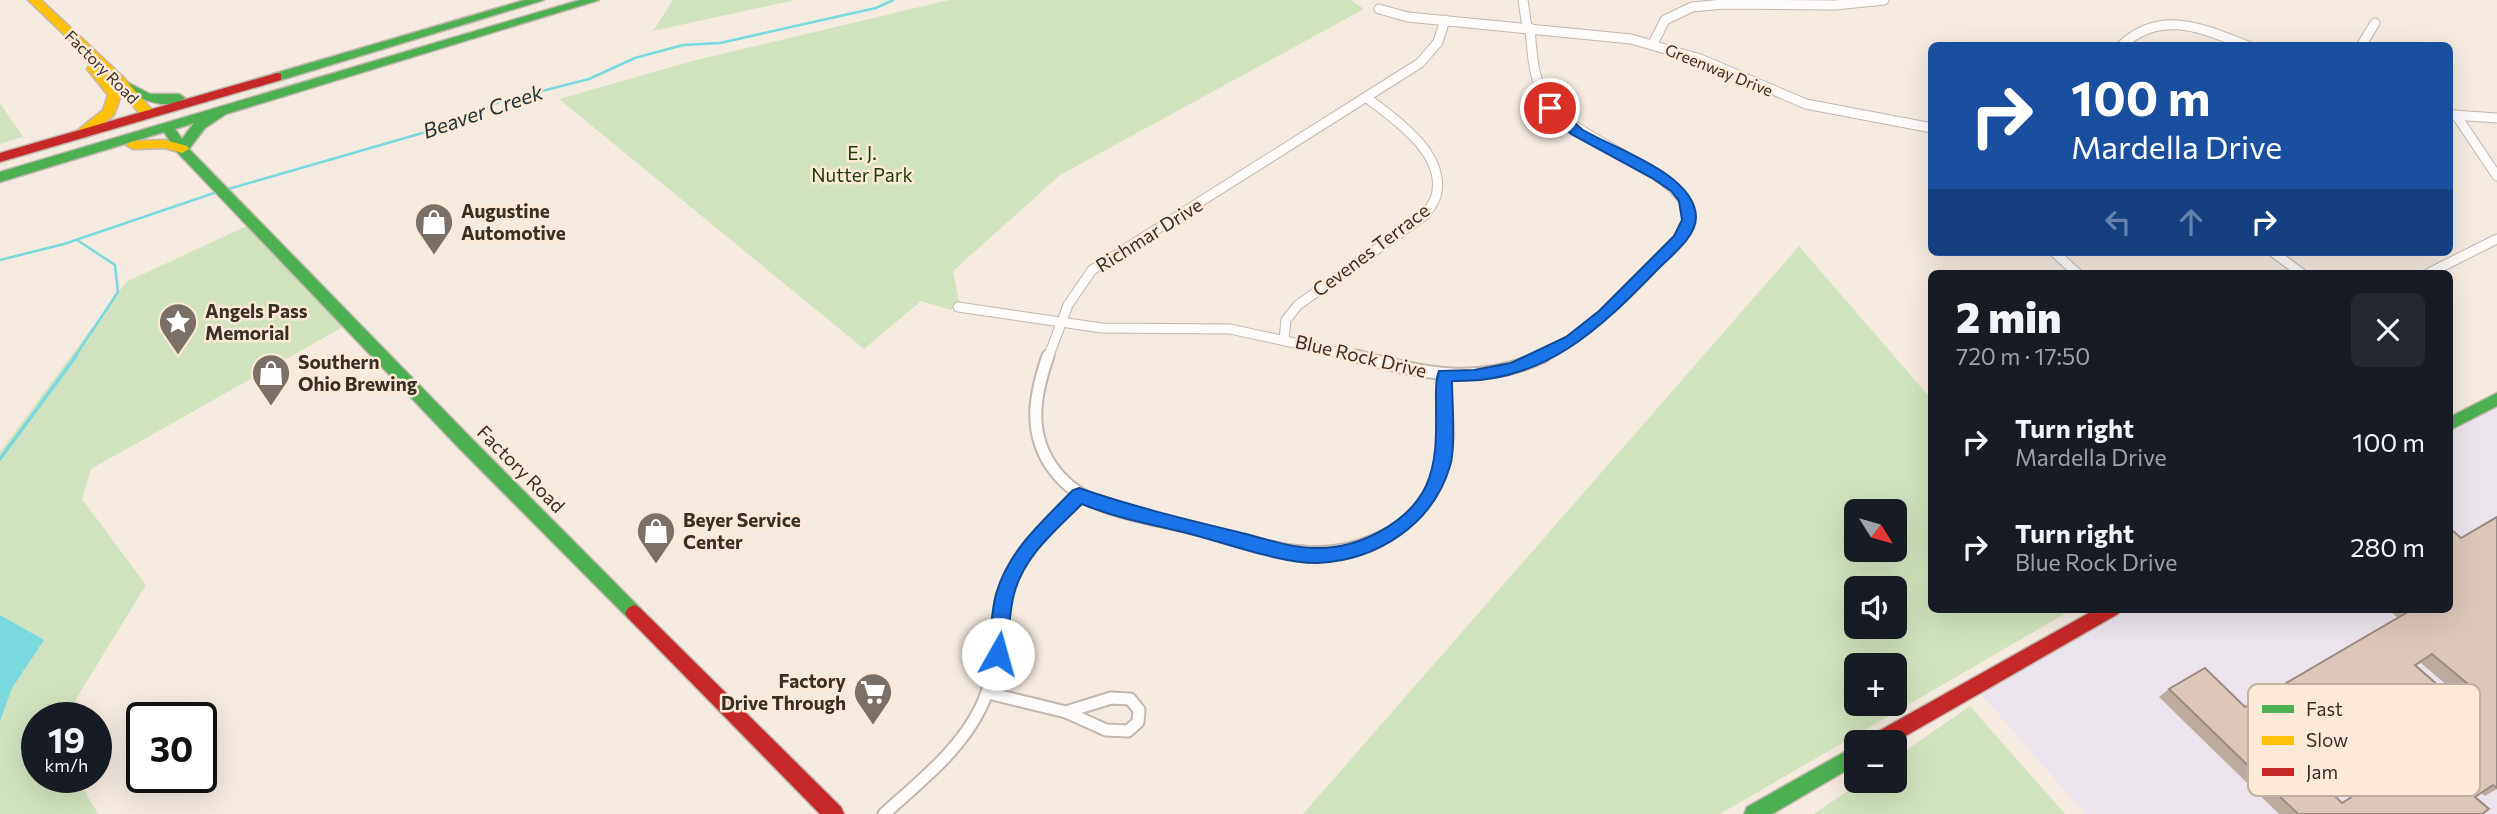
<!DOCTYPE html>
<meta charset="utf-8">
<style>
body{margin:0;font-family:Commissioner,sans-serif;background:#242831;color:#f1f3f6;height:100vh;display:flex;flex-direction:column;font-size:26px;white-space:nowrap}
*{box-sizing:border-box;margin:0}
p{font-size:23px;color:#9ea1a6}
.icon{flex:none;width:38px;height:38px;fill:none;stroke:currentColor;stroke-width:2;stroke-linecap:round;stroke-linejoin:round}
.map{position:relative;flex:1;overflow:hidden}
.drawer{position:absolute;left:1928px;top:270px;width:525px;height:343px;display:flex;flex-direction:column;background:#171b24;border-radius:10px;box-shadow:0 7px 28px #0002}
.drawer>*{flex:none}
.hud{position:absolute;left:1928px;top:42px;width:525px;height:214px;border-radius:10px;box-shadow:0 7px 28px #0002;background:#1a4fa0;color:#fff;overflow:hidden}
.needle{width:46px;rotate:127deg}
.fabs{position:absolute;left:1844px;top:499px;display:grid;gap:14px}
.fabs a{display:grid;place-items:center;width:63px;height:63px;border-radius:10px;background:#171b24;box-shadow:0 7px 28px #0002;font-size:35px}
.speed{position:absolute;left:21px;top:702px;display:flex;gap:14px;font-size:35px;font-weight:700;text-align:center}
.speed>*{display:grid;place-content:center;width:91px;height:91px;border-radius:50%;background:#171b24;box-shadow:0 7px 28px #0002;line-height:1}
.speed small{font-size:18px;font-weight:400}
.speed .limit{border:4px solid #111;border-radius:10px;background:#fff;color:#111}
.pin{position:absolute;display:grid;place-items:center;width:60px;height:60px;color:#fff;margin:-30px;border:4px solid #fff;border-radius:50%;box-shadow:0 2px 7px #0007}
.me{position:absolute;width:77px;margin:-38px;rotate:7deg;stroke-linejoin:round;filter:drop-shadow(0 0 5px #0008)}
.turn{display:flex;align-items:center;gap:24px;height:147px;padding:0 28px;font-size:32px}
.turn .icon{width:91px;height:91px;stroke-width:2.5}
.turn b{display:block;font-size:49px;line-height:60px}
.lanes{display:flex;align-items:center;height:66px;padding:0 28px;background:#0003;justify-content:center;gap:35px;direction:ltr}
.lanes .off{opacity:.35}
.round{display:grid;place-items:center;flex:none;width:74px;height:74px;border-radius:10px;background:#242831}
.overview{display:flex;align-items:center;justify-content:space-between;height:119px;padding:0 28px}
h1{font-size:42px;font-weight:800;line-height:52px}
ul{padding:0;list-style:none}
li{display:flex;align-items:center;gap:21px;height:105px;padding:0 28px}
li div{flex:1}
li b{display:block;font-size:26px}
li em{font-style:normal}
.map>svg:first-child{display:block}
.education{fill:#ece4ec}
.green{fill:#d1e3be;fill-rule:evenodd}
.water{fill:#79d9de}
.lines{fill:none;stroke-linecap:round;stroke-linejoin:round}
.stream-far1{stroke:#79d9de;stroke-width:2.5}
.stream{stroke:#79d9de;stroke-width:3.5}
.street-far1-casing{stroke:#c1b7af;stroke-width:11}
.street-casing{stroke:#c1b7af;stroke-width:15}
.fast-casing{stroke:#c1b7af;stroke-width:3}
.slow-casing{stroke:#c1b7af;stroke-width:3}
.jam-casing{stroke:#c1b7af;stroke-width:3}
.street-far1{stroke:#fefcfa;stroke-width:9}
.street{stroke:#fefcfa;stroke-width:11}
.fast{fill:#4caf50;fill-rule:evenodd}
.slow{fill:#ffc107;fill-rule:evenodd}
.jam{fill:#c62828;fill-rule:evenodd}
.wall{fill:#bdaba0;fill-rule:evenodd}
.shaded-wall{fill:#9a8b82}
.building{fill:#dcc7ba;stroke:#9a8b82;stroke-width:2;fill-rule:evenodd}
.route{fill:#1a73e8;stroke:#114b97;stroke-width:2}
.labels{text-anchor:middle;stroke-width:5;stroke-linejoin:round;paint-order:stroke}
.far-street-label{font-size:16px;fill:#382f26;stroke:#fde9d8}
.park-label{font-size:19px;fill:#193a03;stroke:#fde9d8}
.poi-label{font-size:19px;font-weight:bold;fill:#382f26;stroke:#fde9d8;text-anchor:start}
.street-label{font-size:19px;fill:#382f26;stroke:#fde9d8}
.water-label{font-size:21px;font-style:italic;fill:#1b3234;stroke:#fde9d8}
.key{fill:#fde9d8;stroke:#c2b1a3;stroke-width:2}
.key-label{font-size:19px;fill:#382f26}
</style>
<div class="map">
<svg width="2497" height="814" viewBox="0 0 2497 814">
<rect width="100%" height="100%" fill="#f5eae0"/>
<path class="education" d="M 2497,399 L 2497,814 L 2085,814 L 1973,685 L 2112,609 L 2450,609 L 2450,424 Z"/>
<g class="green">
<path d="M 673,0 L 795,0 L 653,31 Z"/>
<path d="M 949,0 L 1351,0 L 1364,9 L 1060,175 L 953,271 L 959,301 L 951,310 L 921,301 L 864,349 L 559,99 L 692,61 Z"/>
<path d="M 0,103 L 23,137 L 0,144 Z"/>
<path d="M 253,223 L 350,323 L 91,469 L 82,499 L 146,585 L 65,717 L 37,718 L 37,777 L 76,777 L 98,814 L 0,814 L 0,452 L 126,282 Z"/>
<path d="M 1799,246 L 1932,400 L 1932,609 L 2073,609 L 1720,814 L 1303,814 ZM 1857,511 L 1895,511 L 1895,550 L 1857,550 ZM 1857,588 L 1895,588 L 1895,626 L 1857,626 ZM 1857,665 L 1895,665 L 1895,704 L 1857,704 Z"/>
<path d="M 1970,706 L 2065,814 L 1814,814 L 1862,781 L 1895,780 L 1895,758 Z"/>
</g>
<path class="water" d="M 0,615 L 44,640 L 12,688 L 0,721 Z"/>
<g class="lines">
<g class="stream-far1">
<path d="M 225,190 L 457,123 L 499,102 L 589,79 L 635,58 L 683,45 L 720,43 L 876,8 L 893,0"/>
<path d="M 0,260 L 64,244 L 217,192"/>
<path d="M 74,358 L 118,292 L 115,265 L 77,240"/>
</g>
<path class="stream" d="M 0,459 L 76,356"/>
<g class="street-far1-casing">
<g id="street-far1">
<path d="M 1523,0 L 1527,28"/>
<path d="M 1379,9 L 1408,17 L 1631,39 L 1700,59 L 1806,104 L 1932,128"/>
<path d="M 1530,28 C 1532,53 1533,83 1549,104 C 1574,139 1700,179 1688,223 C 1682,243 1662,258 1647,272 C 1614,305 1584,337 1540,358"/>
<path d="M 1653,44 L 1665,20 L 1692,7 L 1723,4 L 1835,5 L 1884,0"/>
<path d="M 2121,46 C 2161,8 2203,29 2248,46"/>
<path d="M 2361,46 L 2375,23"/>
<path d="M 2453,115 L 2497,118"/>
<path d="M 2456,115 L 2497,176"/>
<path d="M 2054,252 L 2077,273"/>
<path d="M 2273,252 L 2301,273"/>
<path d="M 2429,273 L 2497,239"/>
<path d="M 958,307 L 1102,328 L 1230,329 L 1363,358"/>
<path d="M 1284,339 L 1286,320 L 1298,305 L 1425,215 C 1429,209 1434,203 1436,196 C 1447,154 1395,119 1367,98"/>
<path d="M 1048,358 L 1068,305 L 1092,270 L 1420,63 L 1438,42 L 1445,20"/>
</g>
</g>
<g class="street-casing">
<g id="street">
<path d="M 1048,356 C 1034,396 1027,435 1055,471 C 1086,512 1147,517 1194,528 C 1265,545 1324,572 1393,531 C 1415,517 1434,495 1441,470 C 1450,440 1445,406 1445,375"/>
<path d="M 1356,356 C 1424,373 1477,387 1544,356"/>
<path d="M 988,693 L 1066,712"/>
<path d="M 1111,698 L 1130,699 L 1139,710 L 1138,722 L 1128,731 L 1106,730 L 1066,712 Z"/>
<path d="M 884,814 C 919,782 960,751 981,707 C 1000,668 993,622 1008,582 C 1021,546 1053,521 1079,495"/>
</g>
</g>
<g class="fast-casing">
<g id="fast">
<path d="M 525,0 L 544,0 L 281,80 L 273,80 L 271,77 L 273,74 Z"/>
<path d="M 580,0 L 599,0 L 226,114 L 205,128 L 189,149 L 471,438 L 640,608 L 643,613 L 640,618 L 634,621 L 628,618 L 459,448 L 177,152 L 164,132 L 0,182 L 0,172 ZM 194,123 L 182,139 L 175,129 Z"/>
<path d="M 123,80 L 150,94 L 179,94 L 185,98 C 167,113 136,97 119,87 L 117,84 Z"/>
<path d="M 2497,393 L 2497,406 L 2450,430 L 2450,417 Z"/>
<path d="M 1857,745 L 1857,764 L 1772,814 L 1744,814 L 1747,807 Z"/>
</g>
</g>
<g class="slow-casing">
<g id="slow">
<path d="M 28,0 L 41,0 L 123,77 L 153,111 L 153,117 L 143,117 L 99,68 L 121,95 L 114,115 L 87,137 L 77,137 L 77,131 L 103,110 L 108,95 L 87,69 L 89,66 L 97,66 Z"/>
<path d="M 165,140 L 187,146 L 189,149 L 182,153 L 165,148 L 133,149 L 126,145 L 133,141 Z"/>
</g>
</g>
<g class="jam-casing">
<g id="jam">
<path d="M 277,73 L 281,74 L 281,80 L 0,162 L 0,153 Z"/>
<path d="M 634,605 L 640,608 L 841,807 L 844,814 L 820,814 L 628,618 L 625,613 L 628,608 Z"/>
<path d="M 2096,609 L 2121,609 L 2118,614 L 1895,742 L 1868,742 L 1870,736 Z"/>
</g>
</g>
<use href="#street-far1" class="street-far1"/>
<use href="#street" class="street"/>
<use href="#fast" class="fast"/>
<use href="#slow" class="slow"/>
<use href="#jam" class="jam"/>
</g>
<path class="wall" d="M 2497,517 L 2497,789 L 2485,796 L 2481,793 L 2475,797 L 2482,814 L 2279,814 L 2159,697 L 2169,689 L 2245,707 L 2398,618 L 2388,609 L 2450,609 L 2461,538 ZM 2421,663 L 2462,698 L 2457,702 L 2416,666 ZM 2315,727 L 2374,782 L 2342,803 L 2283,746 Z"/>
<path class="shaded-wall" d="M 2326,718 L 2315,727 L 2271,753 L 2282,745 Z"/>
<path class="building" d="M 2497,517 L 2497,788 L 2493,785 L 2475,797 L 2489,809 L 2482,814 L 2298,814 L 2169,689 L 2205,668 L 2245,707 L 2411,610 L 2410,609 L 2450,609 L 2450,533 L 2453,531 L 2461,538 ZM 2432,654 L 2475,690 L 2457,702 L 2415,665 ZM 2326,718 L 2386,775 L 2342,803 L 2282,745 Z"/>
<path class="route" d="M 1550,103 C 1563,108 1572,122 1583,130 C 1615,149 1695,174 1696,217 C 1696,237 1672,255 1659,268 C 1600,329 1544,384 1452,381 C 1452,403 1456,447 1450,466 C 1433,524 1378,560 1318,563 C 1284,564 1228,544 1194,535 C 1157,525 1117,519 1082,504 C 1055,531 1024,556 1014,594 C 1009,613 1009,634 1007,654 L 1004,659 L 998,662 L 991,659 L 988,654 C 991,634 991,613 996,594 C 1009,550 1042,522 1073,490 L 1079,488 C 1131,506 1184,519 1238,532 C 1263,538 1290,548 1316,548 C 1357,549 1408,524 1426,486 C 1438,459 1436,431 1436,402 C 1436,392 1435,380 1439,371 L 1474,370 L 1511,363 L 1566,337 L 1599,311 L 1674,236 L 1682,220 L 1679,201 L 1671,191 L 1652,178 L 1571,134 L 1546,111 L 1546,105 Z"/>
<defs>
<g id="shop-pin" transform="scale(2.0125)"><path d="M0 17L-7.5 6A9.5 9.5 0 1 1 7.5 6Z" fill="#7a7067" stroke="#fde9d8"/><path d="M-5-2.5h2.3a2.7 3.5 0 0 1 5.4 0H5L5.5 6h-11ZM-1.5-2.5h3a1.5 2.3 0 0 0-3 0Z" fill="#fff"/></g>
<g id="sight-pin" transform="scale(2.0125)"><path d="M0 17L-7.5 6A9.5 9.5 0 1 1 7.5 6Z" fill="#7a7067" stroke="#fde9d8"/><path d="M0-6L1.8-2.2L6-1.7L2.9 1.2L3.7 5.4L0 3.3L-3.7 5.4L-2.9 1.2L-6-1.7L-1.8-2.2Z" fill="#fff"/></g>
<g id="supermarket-pin" transform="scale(2.0125)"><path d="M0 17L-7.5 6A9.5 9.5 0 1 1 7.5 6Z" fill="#7a7067" stroke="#fde9d8"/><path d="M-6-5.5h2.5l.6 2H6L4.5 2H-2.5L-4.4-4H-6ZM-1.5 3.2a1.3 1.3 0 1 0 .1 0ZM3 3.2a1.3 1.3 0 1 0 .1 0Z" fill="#fff"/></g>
</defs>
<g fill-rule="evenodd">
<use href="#shop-pin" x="434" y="222"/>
<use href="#sight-pin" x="178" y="322"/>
<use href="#shop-pin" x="271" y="373"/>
<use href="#shop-pin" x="656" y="531"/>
<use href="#supermarket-pin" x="873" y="692"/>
</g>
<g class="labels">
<g class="far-street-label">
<text transform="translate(102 67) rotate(45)" y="6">Factory Road</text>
<text transform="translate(1719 70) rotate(22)" y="6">Greenway Drive</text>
</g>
<g class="park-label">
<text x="862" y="160">E. J.<tspan x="862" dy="22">Nutter Park</tspan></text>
</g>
<g class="poi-label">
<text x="461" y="218">Augustine<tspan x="461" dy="22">Automotive</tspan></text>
<text x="205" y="318">Angels Pass<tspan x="205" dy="22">Memorial</tspan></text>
<text x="298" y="369">Southern<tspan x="298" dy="22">Ohio Brewing</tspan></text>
<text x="683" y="527">Beyer Service<tspan x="683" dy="22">Center</tspan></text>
<text x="846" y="688" text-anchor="end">Factory<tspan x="846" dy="22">Drive Through</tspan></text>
</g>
<g class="street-label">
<text transform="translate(1149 235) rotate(-32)" y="7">Richmar Drive</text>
<text transform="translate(1371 250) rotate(-37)" y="7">Cevenes Terrace</text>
<text transform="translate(1361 356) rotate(13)" y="7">Blue Rock Drive</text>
<text transform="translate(521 469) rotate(45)" y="7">Factory Road</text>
</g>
<g class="water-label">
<text transform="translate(483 112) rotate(-19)" y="7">Beaver Creek</text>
</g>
</g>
<rect x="2248" y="684" width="232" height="112" rx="10" class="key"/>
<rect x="2262" y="705" width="32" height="8" fill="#4caf50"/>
<rect x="2262" y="736" width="32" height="9" fill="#ffc107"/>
<rect x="2262" y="768" width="32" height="8" fill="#c62828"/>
<g class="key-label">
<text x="2306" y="716">Fast</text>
<text x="2306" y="747">Slow</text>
<text x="2306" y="779">Jam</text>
</g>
</svg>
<div class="fabs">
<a><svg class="needle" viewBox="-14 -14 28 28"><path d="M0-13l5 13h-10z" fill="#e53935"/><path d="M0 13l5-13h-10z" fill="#9ea1a6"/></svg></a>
<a><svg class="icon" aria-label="sound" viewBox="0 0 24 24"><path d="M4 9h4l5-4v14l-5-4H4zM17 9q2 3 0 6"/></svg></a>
<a>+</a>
<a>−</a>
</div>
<div class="speed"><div>19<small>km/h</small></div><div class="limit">30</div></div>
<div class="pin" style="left:1550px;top:108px;background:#d93025"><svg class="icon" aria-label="arrive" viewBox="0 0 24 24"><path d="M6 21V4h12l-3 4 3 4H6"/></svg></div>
<svg class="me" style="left:998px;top:654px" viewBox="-20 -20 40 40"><circle r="19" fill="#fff"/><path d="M0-13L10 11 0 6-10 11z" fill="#1a73e8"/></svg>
<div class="hud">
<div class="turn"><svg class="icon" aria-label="right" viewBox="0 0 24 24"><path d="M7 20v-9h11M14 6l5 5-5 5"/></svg><div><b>100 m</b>Mardella Drive</div></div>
<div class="lanes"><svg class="icon off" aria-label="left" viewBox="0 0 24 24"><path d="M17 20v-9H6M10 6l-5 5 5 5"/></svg><svg class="icon off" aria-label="ahead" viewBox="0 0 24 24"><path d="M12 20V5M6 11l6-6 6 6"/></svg><svg class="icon" aria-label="right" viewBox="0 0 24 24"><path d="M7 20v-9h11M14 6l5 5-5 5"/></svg></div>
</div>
<section class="drawer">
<div class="overview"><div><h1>2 min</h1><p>720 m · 17:50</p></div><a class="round"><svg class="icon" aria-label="close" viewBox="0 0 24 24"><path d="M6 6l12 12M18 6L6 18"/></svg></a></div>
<ul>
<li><svg class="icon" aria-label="right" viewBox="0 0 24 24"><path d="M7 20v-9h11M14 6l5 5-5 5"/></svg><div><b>Turn right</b><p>Mardella Drive</p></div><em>100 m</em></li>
<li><svg class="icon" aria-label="right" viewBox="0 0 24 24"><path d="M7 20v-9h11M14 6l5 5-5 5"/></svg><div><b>Turn right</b><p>Blue Rock Drive</p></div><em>280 m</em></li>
</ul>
</section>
</div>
